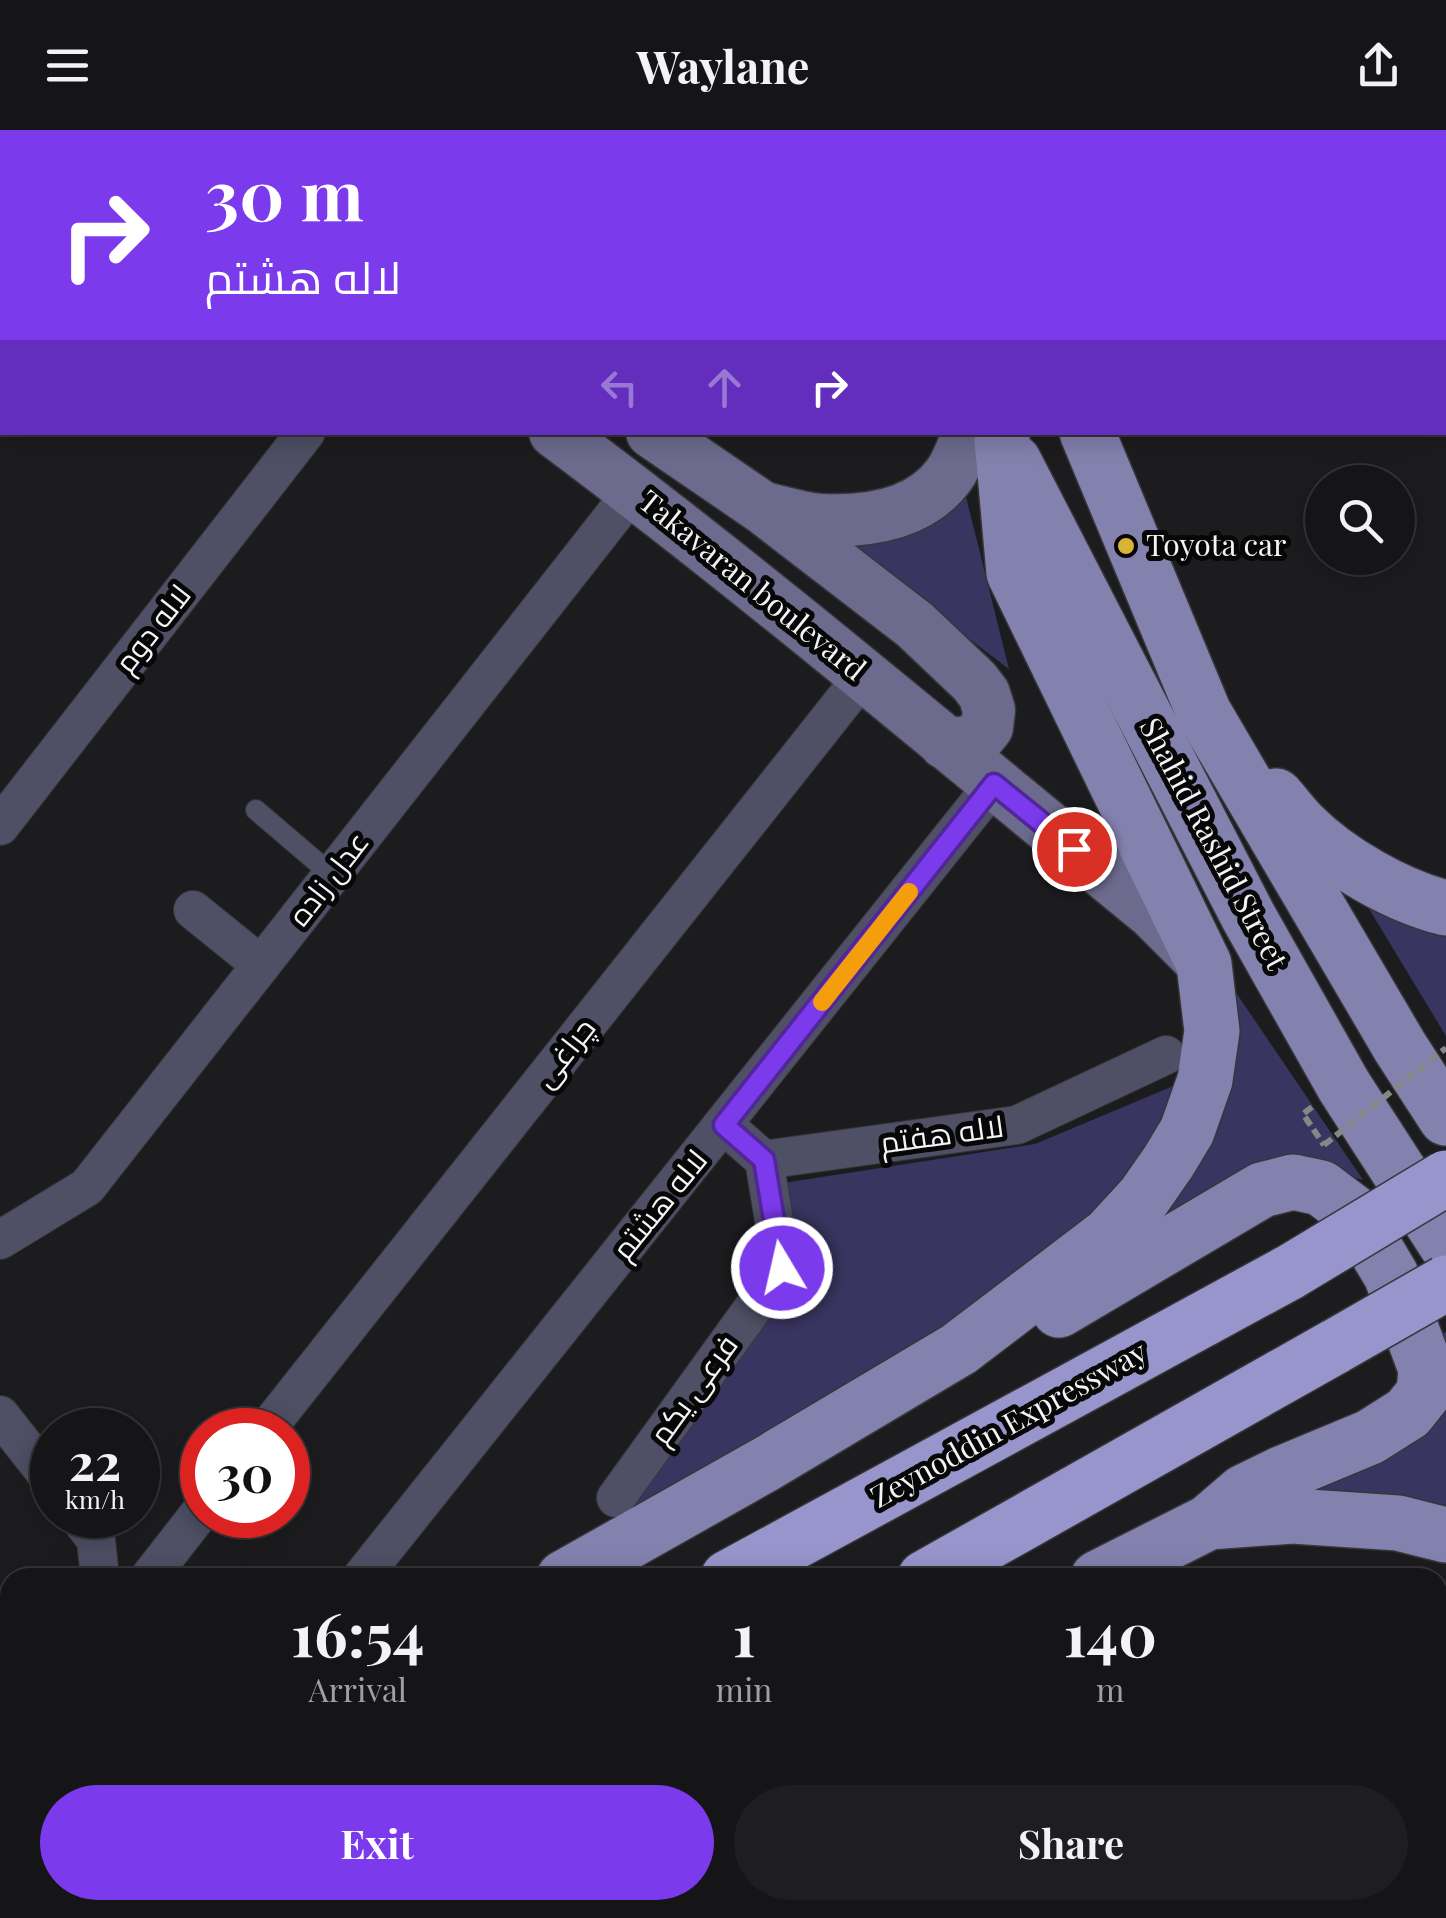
<!DOCTYPE html>
<meta charset="utf-8">
<style>
body{margin:0;font-family:"Playfair Display",Cairo,serif;background:#1e1e20;color:#f1f3f6;height:100vh;display:flex;flex-direction:column;font-size:38px;white-space:nowrap}
*{box-sizing:border-box;margin:0}
p{font-size:32px;color:#9d9fa1}
.icon{flex:none;width:55px;height:55px;fill:none;stroke:currentColor;stroke-width:2;stroke-linecap:round;stroke-linejoin:round}
.map{position:relative;flex:1;overflow:hidden}
.sheet{position:absolute;left:0px;top:1438px;width:1448px;height:352px;display:flex;flex-direction:column;background:#151517;border-radius:30px 30px 0 0;box-shadow:0 5px 25px #0003,0 0 0 2px #343436}
.sheet>*{flex:none}
.top-card{position:absolute;left:0px;top:0px;width:1448px;height:305px;box-shadow:0 5px 25px #0003,0 0 0 2px #343436;background:#7c3aed;color:#fff;overflow:hidden}
.tools{position:absolute;left:1305px;top:335px;display:grid;gap:20px}
.tools a{display:grid;place-items:center;width:110px;height:110px;border-radius:50%;background:#151517;box-shadow:0 5px 25px #0003,0 0 0 2px #343436;font-size:50px}
.speed{position:absolute;left:30px;top:1278px;display:flex;gap:20px;font-size:50px;font-weight:700;text-align:center}
.speed>*{display:grid;place-content:center;width:130px;height:130px;border-radius:50%;background:#151517;box-shadow:0 5px 25px #0003,0 0 0 2px #343436;line-height:1}
.speed small{font-size:25px;font-weight:400}
.speed .limit{border:15px solid #d22;background:#fff;color:#111}
.pin{position:absolute;display:grid;place-items:center;width:85px;height:85px;color:#fff;margin:-42px;border:5px solid #fff;border-radius:50%;box-shadow:0 2px 10px #0007}
.me{position:absolute;width:110px;margin:-55px;rotate:351deg;stroke-linejoin:round;filter:drop-shadow(0 0 8px #0008)}
.turn{display:flex;align-items:center;gap:35px;height:210px;padding:0 40px;font-size:45px}
.turn .icon{width:130px;height:130px;stroke-width:2.5}
.turn b{display:block;font-size:70px;line-height:85px}
.lanes{display:flex;align-items:center;height:95px;padding:0 40px;background:#0003;justify-content:center;gap:50px;direction:ltr}
.lanes .off{opacity:.35}
.eta{display:flex;justify-content:space-evenly;align-items:center;height:170px;text-align:center}
.eta b{font-size:60px;font-weight:700;line-height:70px}
.cta{display:flex;gap:20px;margin-top:auto;padding:20px 40px}
.cta a{flex:1;height:115px;border-radius:60px;background:#7c3aed;color:#fff;font-size:40px;font-weight:700;line-height:115px;text-align:center}
.cta a+a{background:#1e1e20;color:#f1f3f6}
header{display:flex;justify-content:space-between;align-items:center;height:130px;padding:0 40px;background:#151517;font-size:45px;font-weight:700}
.map>svg:first-child{display:block}
.green{fill:#393561}
.building{fill:#3f3e3b;stroke:#6a6966;stroke-width:2.5}
.lines{fill:none;stroke-linecap:round;stroke-linejoin:round}
.lane-casing{stroke:#363639;stroke-width:22}
.street-casing{stroke:#363639;stroke-width:40}
.secondary-casing{stroke:#363639;stroke-width:55}
.primary-casing{stroke:#363639;stroke-width:58}
.highway-casing{stroke:#363639;stroke-width:58}
.path{stroke:#87878a;stroke-width:6;stroke-dasharray:10 5;stroke-linecap:butt}
.lane{stroke:#4f4f65;stroke-width:20}
.street{stroke:#4f4f65;stroke-width:38}
.secondary{stroke:#6c6b8e;stroke-width:52}
.primary{stroke:#8381ae;stroke-width:55}
.highway{stroke:#9795cc;stroke-width:55}
.highway-bridge-casing{stroke:#363639;stroke-width:58;stroke-linecap:butt}
.path-bridge{stroke:#87878a;stroke-width:6;stroke-dasharray:10 5;stroke-linecap:butt}
.highway-bridge{stroke:#9795cc;stroke-width:55}
.route-casing{stroke:#51269a;stroke-width:25}
.route{stroke:#7c3aed;stroke-width:18}
.slow{stroke:#f59e0b;stroke-width:18}
.poi-dot{fill:#d8b434;stroke:#070708;stroke-width:4}
.labels{text-anchor:middle;stroke-width:10;stroke-linejoin:round;paint-order:stroke}
.poi-label{font-size:30px;fill:#f4f4f6;stroke:#070708;text-anchor:start}
.street-label{font-size:30px;fill:#f4f4f6;stroke:#070708}
</style>
<header><svg class="icon" aria-label="menu" viewBox="0 0 24 24"><path d="M4 6h16M4 12h16M4 18h16"/></svg>Waylane<svg class="icon" aria-label="share" viewBox="0 0 24 24"><path d="M12 15V3M7 8l5-5 5 5M5 13v7h14v-7"/></svg></header>
<div class="map">
<svg width="1446" height="1788" viewBox="0 0 1446 1788">
<rect width="100%" height="100%" fill="#1c1c1f"/>
<g class="green">
<path d="M 960,343 L 1009,539 L 827,401 Z"/>
<path d="M 1351,749 L 1446,792 L 1446,906 Z"/>
<path d="M 1222,842 L 1363,1050 L 1311,1036 L 1120,1111 Z"/>
<path d="M 1190,949 L 1176,990 L 1073,1113 L 840,1263 L 613,1389 L 802,1139 L 783,1053 L 1035,1014 Z"/>
<path d="M 1446,1202 L 1446,1380 L 1270,1365 L 1405,1306 L 1438,1206 Z"/>
</g>
<g class="building">
<path d="M 1446,1630 L 1446,1651 L 1440,1657 L 1438,1653 L 1438,1632 L 1440,1634 Z"/>
<path d="M 1446,1721 L 1446,1777 L 1438,1769 L 1438,1730 Z"/>
<path d="M 1156,1780 L 1205,1780 L 1213,1788 L 1149,1788 Z"/>
<path d="M 1279,1780 L 1313,1780 L 1307,1788 L 1288,1788 Z"/>
<path d="M 1399,1780 L 1415,1780 L 1422,1788 L 1402,1788 L 1397,1783 Z"/>
</g>
<g class="lines">
<g class="lane-casing">
<g id="lane">
<path d="M 256,680 L 332,745"/>
<path d="M 1438,1686 L 1446,1676"/>
<path d="M 1344,1788 L 1352,1780"/>
</g>
</g>
<g class="street-casing">
<g id="street">
<path d="M 340,2 L 342,0"/>
<path d="M 758,2 L 760,0"/>
<path d="M 1445,67 L 1446,67"/>
<path d="M 0,218 L 2,215"/>
<path d="M 0,696 L 306,302"/>
<path d="M 193,780 L 261,835"/>
<path d="M 764,1030 L 1017,995 L 1166,925"/>
<path d="M 0,1110 L 87,1057 L 633,361"/>
<path d="M 0,1285 L 52,1351"/>
<path d="M 266,1300 L 864,545"/>
<path d="M 616,1368 L 782,1138 L 764,1030 L 724,995"/>
<path d="M 77,1385 L 96,1410 L 100,1448"/>
<path d="M 149,1448 L 202,1380"/>
<path d="M 361,1448 L 994,654"/>
<path d="M 659,1780 L 669,1788"/>
<path d="M 1247,1780 L 1254,1788"/>
<path d="M 1101,1788 L 1111,1780"/>
</g>
</g>
<g class="secondary-casing">
<g id="secondary">
<path d="M 163,0 L 166,2"/>
<path d="M 249,0 L 252,2"/>
<path d="M 555,302 C 761,456 956,622 1154,784 L 1197,827"/>
<path d="M 652,302 L 763,378 L 915,495 L 974,551 L 984,564 L 989,580 L 987,597 L 977,609 L 962,613 L 945,613"/>
<path d="M 768,379 C 785,383 804,389 821,390 C 867,392 920,385 949,345 C 958,333 963,316 969,302"/>
<path d="M 0,1748 L 10,1743"/>
<path d="M 539,1788 L 552,1780"/>
</g>
</g>
<g class="primary-casing">
<g id="primary">
<path d="M 914,0 L 915,2"/>
<path d="M 982,0 L 983,2"/>
<path d="M 1087,302 L 1204,583 L 1400,917 L 1446,988"/>
<path d="M 1014,332 L 1248,786 L 1344,956 L 1446,1114"/>
<path d="M 1276,666 C 1285,676 1293,687 1302,696 C 1338,732 1397,766 1446,778"/>
<path d="M 1059,1180 L 1262,1060 L 1293,1052 L 1321,1058 L 1354,1083 L 1391,1145 L 1426,1239 L 1424,1263 L 1408,1283 L 1370,1307 L 1281,1344 L 1244,1362 L 1209,1392 L 1098,1448"/>
<path d="M 1209,1392 L 1293,1386 L 1398,1393 L 1446,1405"/>
<path d="M 564,1448 L 766,1334 L 959,1219 L 1109,1105 L 1144,1067 L 1169,1031 L 1187,1001 L 1205,950 L 1212,901 L 1204,834 L 1014,443 L 1002,309"/>
<path d="M 33,1788 L 45,1780"/>
<path d="M 455,1788 L 469,1780"/>
</g>
</g>
<g class="highway-casing">
<g id="highway">
<path d="M 728,1448 L 1290,1142"/>
<path d="M 925,1448 L 1336,1216"/>
<path d="M 105,1788 L 121,1780"/>
<path d="M 336,1788 L 350,1780"/>
</g>
</g>
<path class="path" d="M 1312,977 L 1303,984 L 1324,1015"/>
<use href="#lane" class="lane"/>
<use href="#street" class="street"/>
<use href="#secondary" class="secondary"/>
<use href="#primary" class="primary"/>
<use href="#highway" class="highway"/>
<g class="highway-bridge-casing">
<g id="highway-bridge">
<path d="M 1290,1142 L 1446,1048"/>
<path d="M 1336,1216 L 1446,1153"/>
</g>
</g>
<path class="path-bridge" d="M 1324,1015 L 1446,918"/>
<use href="#highway-bridge" class="highway-bridge"/>
</g>
<g class="lines">
<g class="route-casing">
<path id="route" d="M 782,1138 L 764,1030 L 724,995 L 994,654 L 1074,719"/>
</g>
<use href="#route" class="route"/>
<path class="slow" d="M 822,872 L 909,762"/>
</g>
<circle class="poi-dot" cx="1126" cy="416" r="10"/>
<g class="labels">
<g class="poi-label">
<text x="1146" y="426">Toyota car</text>
</g>
<g class="street-label">
<text transform="translate(752 456) rotate(39)" y="10">Takavaran boulevard</text>
<text transform="translate(153 499) rotate(-52)" y="10">لاله دوم</text>
<text transform="translate(1213 714) rotate(62)" y="10">Shahid Rashid Street</text>
<text transform="translate(329 749) rotate(-52)" y="10">عدل زاده</text>
<text transform="translate(565 923) rotate(-52)" y="10">چراغی</text>
<text transform="translate(942 1005) rotate(-8)" y="10">لاله هفتم</text>
<text transform="translate(660 1075) rotate(-51)" y="10">لاله هشتم</text>
<text transform="translate(694 1260) rotate(-54)" y="10">فرعی یکم</text>
<text transform="translate(1009 1295) rotate(-29)" y="10">Zeynoddin Expressway</text>
</g>
</g>
</svg>
<div class="tools">
<a><svg class="icon" aria-label="search" viewBox="0 0 24 24"><circle cx="10" cy="10" r="6"/><path d="M15 15l6 6"/></svg></a>
</div>
<div class="speed"><div>22<small>km/h</small></div><div class="limit">30</div></div>
<div class="pin" style="left:1074px;top:719px;background:#d93025"><svg class="icon" aria-label="arrive" viewBox="0 0 24 24"><path d="M6 21V4h12l-3 4 3 4H6"/></svg></div>
<svg class="me" style="left:782px;top:1138px" viewBox="-20 -20 40 40"><circle r="17" fill="#7c3aed" stroke="#fff" stroke-width="3"/><path d="M0-11L8 9 0 5-8 9z" fill="#fff"/></svg>
<div class="top-card">
<div class="turn"><svg class="icon" aria-label="right" viewBox="0 0 24 24"><path d="M7 20v-9h11M14 6l5 5-5 5"/></svg><div><b>30 m</b>لاله هشتم</div></div>
<div class="lanes"><svg class="icon off" aria-label="left" viewBox="0 0 24 24"><path d="M17 20v-9H6M10 6l-5 5 5 5"/></svg><svg class="icon off" aria-label="ahead" viewBox="0 0 24 24"><path d="M12 20V5M6 11l6-6 6 6"/></svg><svg class="icon" aria-label="right" viewBox="0 0 24 24"><path d="M7 20v-9h11M14 6l5 5-5 5"/></svg></div>
</div>
<section class="sheet">
<div class="eta">
<div><b>16:54</b><p>Arrival</p></div>
<div><b>1</b><p>min</p></div>
<div><b>140</b><p>m</p></div>
</div>
<div class="cta"><a>Exit</a><a>Share</a></div>
</section>
</div>
